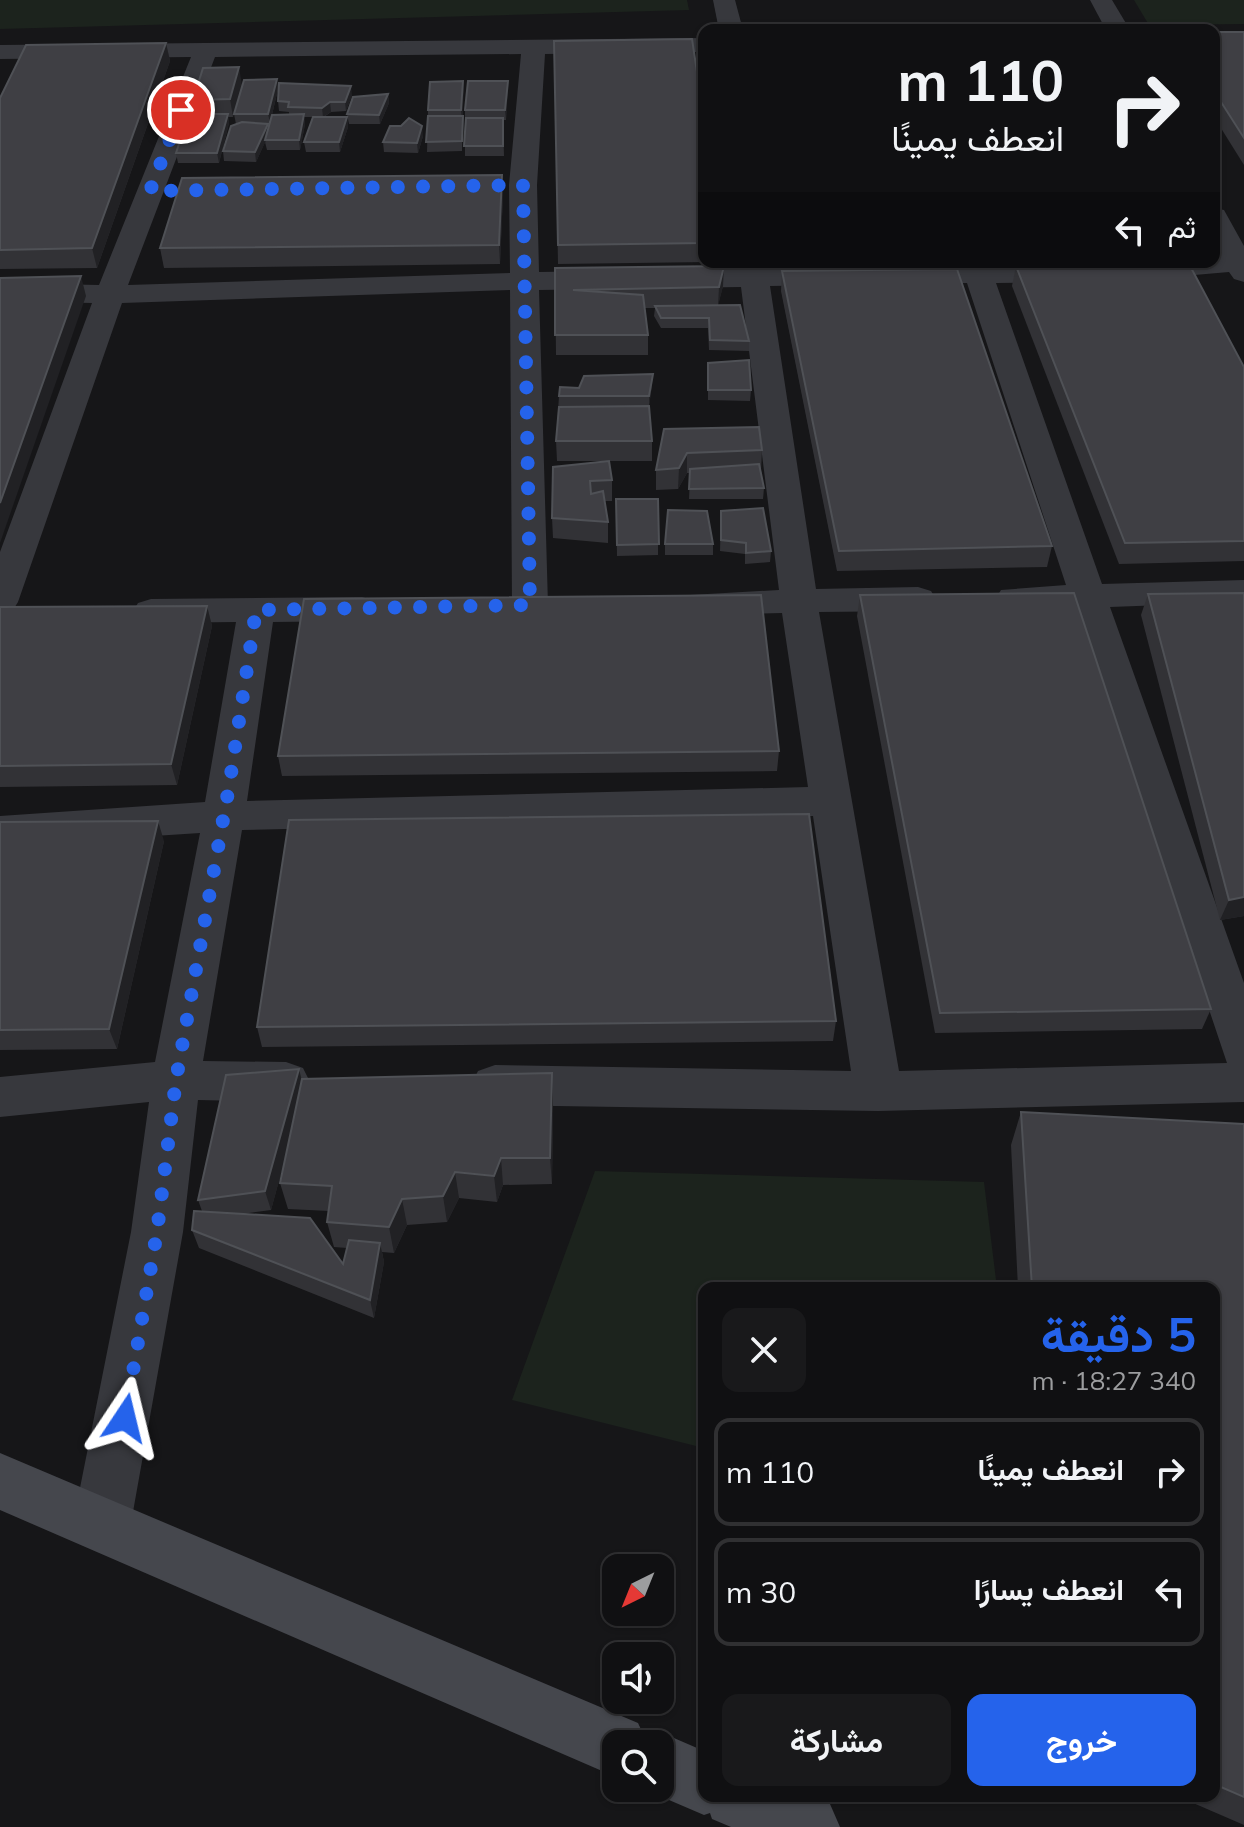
<!DOCTYPE html>
<html lang="ar">
<meta charset="utf-8">
<style>
body{margin:0;font-family:Mulish,Vazirmatn,sans-serif;background:#19191b;color:#f1f3f6;direction:rtl;height:100vh;display:flex;flex-direction:column;font-size:30px;white-space:nowrap}
*{box-sizing:border-box;margin:0}
p{font-size:26px;color:#9c9d9f}
.icon{flex:none;width:44px;height:44px;fill:none;stroke:currentColor;stroke-width:2;stroke-linecap:round;stroke-linejoin:round}
.map{position:relative;flex:1;overflow:hidden;direction:ltr}
.sheet{position:absolute;left:698px;top:1282px;width:522px;height:520px;display:flex;flex-direction:column;background:#101012;border-radius:16px;box-shadow:0 2px 6px #0004,0 0 0 2px #303032;direction:rtl}
.sheet>*{flex:none}
.top-card{position:absolute;left:698px;top:24px;width:522px;height:244px;border-radius:16px;box-shadow:0 2px 6px #0004,0 0 0 2px #303032;direction:rtl;background:#101012;color:#f1f3f6;overflow:hidden}
.needle{width:52px;rotate:223deg}
.fabs{position:absolute;left:602px;top:1554px;display:grid;gap:16px}
.fabs a{display:grid;place-items:center;width:72px;height:72px;border-radius:16px;background:#101012;box-shadow:0 2px 6px #0004,0 0 0 2px #303032;font-size:40px}
.pin{position:absolute;display:grid;place-items:center;width:68px;height:68px;color:#fff;margin:-34px;border:4px solid #fff;border-radius:50%;box-shadow:0 2px 8px #0007}
.me{position:absolute;width:88px;margin:-44px;rotate:10deg;stroke-linejoin:round;filter:drop-shadow(0 0 6px #0008)}
.turn{display:flex;align-items:center;gap:28px;height:168px;padding:0 24px;font-size:36px}
.turn .icon{width:104px;height:104px;stroke-width:2.5}
.turn b{display:block;font-size:56px;line-height:68px}
.then{display:flex;align-items:center;height:76px;padding:0 24px;background:#0003;gap:16px;font-size:30px}
.round{display:grid;place-items:center;flex:none;width:84px;height:84px;border-radius:16px;background:#19191b}
.head{display:flex;align-items:center;justify-content:space-between;height:136px;padding:0 24px}
h1{font-size:48px;font-weight:700;line-height:60px;color:#2563eb}
.button{display:flex;gap:16px;margin-top:auto;padding:16px 24px}
.button a{flex:1;height:92px;border-radius:16px;background:#2563eb;color:#fff;font-size:32px;font-weight:700;line-height:92px;text-align:center}
.button a+a{background:#19191b;color:#f1f3f6}
ul{padding:0;list-style:none}
li{display:flex;align-items:center;gap:24px;height:108px;margin:0 16px 12px;padding:0 8px;border:4px solid #303032;border-radius:16px}
li div{flex:1}
li b{display:block;font-size:30px}
li em{font-style:normal}
.map>svg:first-child{display:block}
.green{fill:#1c231d}
.lines{fill:none;stroke-linecap:round;stroke-linejoin:round}
.street{fill:#37383d;fill-rule:evenodd}
.secondary{fill:#45474d;fill-rule:evenodd}
.wall{fill:#323236;fill-rule:evenodd}
.shaded-wall{fill:#212124}
.building{fill:#3f3f44;stroke:#4f5156;stroke-width:2}
.route{stroke:#2563eb;stroke-width:14;stroke-dasharray:0 25.2}
</style>
<div class="map">
<svg width="1244" height="1827" viewBox="0 0 1244 1827">
<rect width="100%" height="100%" fill="#161618"/>
<g class="green">
<path d="M 0,0 L 687,0 L 689,10 L 0,29 Z"/>
<path d="M 1134,0 L 1244,0 L 1244,24 L 1149,25 Z"/>
<path d="M 595,1171 L 984,1182 L 997,1288 L 704,1288 L 704,1448 L 512,1400 Z"/>
</g>
<g class="lines">
<g class="street">
<path d="M 713,0 L 735,0 L 743,30 L 719,30 Z"/>
<path d="M 1090,0 L 1112,0 L 1130,30 L 1106,30 Z"/>
<path d="M 704,38 L 704,52 L 545,54 L 537,185 L 539,272 L 738,269 L 738,262 L 766,262 L 767,269 L 961,266 L 960,262 L 988,262 L 990,265 L 1214,262 L 1214,256 L 1220,255 L 1214,243 L 1214,208 L 1224,210 L 1244,246 L 1244,282 L 1234,279 L 1229,272 L 1125,281 L 996,283 L 1102,584 L 1244,580 L 1244,602 L 1110,607 L 1244,983 L 1244,1102 L 878,1111 L 495,1105 L 478,1099 L 471,1085 L 478,1071 L 495,1065 L 851,1071 L 813,816 L 242,830 L 203,1061 L 286,1062 L 303,1068 L 310,1082 L 303,1096 L 286,1102 L 198,1100 L 183,1232 L 131,1523 L 123,1544 L 102,1552 L 81,1544 L 73,1523 L 131,1232 L 149,1102 L 0,1117 L 0,1077 L 155,1062 L 200,833 L 0,846 L 0,816 L 205,802 L 236,622 L 151,623 L 138,619 L 133,611 L 138,603 L 151,599 L 362,597 L 375,601 L 380,609 L 375,617 L 362,621 L 273,622 L 247,801 L 808,787 L 782,613 L 703,615 L 690,611 L 685,603 L 690,595 L 779,590 L 741,287 L 539,290 L 548,605 L 543,613 L 530,617 L 517,613 L 512,605 L 510,290 L 122,303 L 18,602 L 13,610 L 0,614 L 0,552 L 92,303 L 0,301 L 0,283 L 99,285 L 191,57 L 0,59 L 0,45 ZM 521,54 L 509,185 L 510,273 L 128,285 L 215,57 ZM 967,283 L 1066,585 L 1001,590 L 996,598 L 1001,606 L 1014,610 L 1074,608 L 1227,1063 L 899,1071 L 819,612 L 918,611 L 931,607 L 936,599 L 931,591 L 918,587 L 816,589 L 770,286 Z"/>
</g>
<path class="secondary" d="M 0,1453 L 638,1723 L 645,1738 L 660,1732 L 704,1751 L 704,1796 L 811,1796 L 830,1804 L 840,1827 L 731,1827 L 712,1819 L 710,1813 L 704,1815 L 641,1788 L 660,1788 L 660,1744 L 616,1744 L 616,1777 L 0,1510 Z"/>
</g>
<g class="wall">
<path d="M 1214,32 L 1244,32 L 1244,165 L 1214,117 Z"/>
<path d="M 554,41 L 704,118 L 704,262 L 708,262 L 558,264 Z"/>
<path d="M 166,43 L 170,61 L 97,268 L 0,269 L 0,98 Z"/>
<path d="M 277,79 L 278,89 L 272,115 L 289,114 L 289,112 L 279,111 L 278,101 L 352,95 L 346,111 L 331,112 L 324,117 L 347,117 L 348,127 L 340,152 L 306,152 L 304,142 L 313,117 L 304,117 L 305,124 L 300,150 L 267,150 L 265,142 L 256,162 L 224,161 L 223,151 L 236,124 L 234,114 L 239,95 L 233,117 L 228,117 L 229,123 L 219,163 L 178,163 L 176,153 L 195,114 L 193,100 L 242,85 Z"/>
<path d="M 463,81 L 462,151 L 427,152 L 428,110 Z"/>
<path d="M 508,81 L 506,120 L 503,120 L 504,156 L 465,156 L 465,110 Z"/>
<path d="M 388,94 L 389,103 L 380,124 L 349,124 L 347,114 Z"/>
<path d="M 423,136 L 418,153 L 384,152 L 383,142 Z"/>
<path d="M 503,194 L 500,264 L 164,268 L 160,248 Z"/>
<path d="M 1016,266 L 1244,367 L 1244,561 L 1119,564 L 1012,286 Z"/>
<path d="M 555,268 L 723,286 L 718,305 L 749,341 L 749,351 L 709,350 L 708,328 L 661,328 L 654,316 L 655,308 L 645,308 L 648,335 L 648,355 L 556,355 Z"/>
<path d="M 782,271 L 1052,546 L 1047,567 L 837,571 L 781,291 Z"/>
<path d="M 708,363 L 751,390 L 750,401 L 708,400 Z"/>
<path d="M 652,385 L 649,406 L 652,441 L 652,461 L 609,461 L 612,480 L 612,501 L 605,501 L 608,522 L 608,543 L 553,538 L 552,518 L 607,461 L 557,461 L 556,441 L 559,396 L 579,388 Z"/>
<path d="M 664,429 L 762,450 L 761,471 L 764,488 L 763,499 L 689,499 L 690,473 L 687,473 L 678,489 L 656,490 L 656,470 Z"/>
<path d="M 616,499 L 658,499 L 658,555 L 617,556 Z"/>
<path d="M 721,511 L 771,551 L 770,562 L 745,564 L 745,554 L 720,551 Z"/>
<rect x="665" y="544" width="48" height="11"/>
<path d="M 1148,594 L 1244,916 L 1220,920 L 1141,615 Z"/>
<path d="M 860,595 L 1211,1009 L 1202,1029 L 935,1033 L 857,616 Z"/>
<path d="M 207,606 L 212,626 L 177,785 L 0,787 L 0,607 Z"/>
<path d="M 779,751 L 777,771 L 282,776 L 278,756 Z"/>
<path d="M 0,822 L 164,841 L 117,1049 L 0,1050 Z"/>
<path d="M 836,1021 L 833,1041 L 262,1047 L 257,1027 Z"/>
<path d="M 552,1073 L 553,1100 L 552,1184 L 503,1185 L 497,1202 L 459,1198 L 447,1222 L 407,1225 L 394,1253 L 382,1252 L 384,1262 L 374,1318 L 199,1248 L 192,1230 L 202,1211 L 198,1200 L 302,1082 ZM 288,1147 L 280,1183 L 288,1209 L 329,1211 L 327,1222 L 334,1247 L 347,1248 L 343,1264 L 242,1214 L 271,1210 Z"/>
<path d="M 1021,1112 L 1244,1124 L 1244,1825 L 1177,1796 L 1214,1796 L 1214,1288 L 1018,1288 L 1011,1145 Z"/>
</g>
<g class="shaded-wall">
<path d="M 166,43 L 170,61 L 97,268 L 92,248 Z"/>
<path d="M 239,67 L 242,85 L 233,117 L 230,99 Z"/>
<path d="M 277,79 L 278,89 L 270,123 L 268,114 Z"/>
<path d="M 463,81 L 464,91 L 462,120 L 461,110 Z"/>
<path d="M 508,81 L 508,90 L 506,120 L 505,110 Z"/>
<path d="M 351,86 L 352,95 L 346,111 L 345,102 Z"/>
<path d="M 388,94 L 389,103 L 380,124 L 379,115 Z"/>
<path d="M 330,102 L 331,112 L 323,117 L 322,108 Z"/>
<path d="M 228,114 L 229,123 L 219,163 L 217,153 Z"/>
<path d="M 304,114 L 305,124 L 300,150 L 299,140 Z"/>
<path d="M 347,117 L 348,127 L 340,152 L 339,142 Z"/>
<path d="M 268,124 L 269,134 L 256,162 L 255,152 Z"/>
<path d="M 422,126 L 423,136 L 418,153 L 417,143 Z"/>
<path d="M 502,175 L 503,194 L 500,264 L 499,245 Z"/>
<path d="M 724,266 L 723,286 L 718,306 L 719,287 Z"/>
<path d="M 81,276 L 86,296 L 0,543 L 0,503 Z"/>
<path d="M 653,374 L 652,385 L 649,406 L 649,396 Z"/>
<path d="M 687,453 L 687,473 L 678,489 L 679,468 Z"/>
<path d="M 207,606 L 212,626 L 177,785 L 171,764 Z"/>
<path d="M 158,821 L 164,841 L 117,1049 L 109,1029 Z"/>
<path d="M 1244,897 L 1244,916 L 1220,920 L 1229,900 Z"/>
<path d="M 299,1069 L 304,1089 L 271,1210 L 265,1191 Z"/>
<path d="M 552,1073 L 553,1100 L 552,1184 L 550,1158 Z"/>
<path d="M 501,1158 L 503,1185 L 497,1202 L 494,1176 Z"/>
<path d="M 455,1172 L 459,1198 L 447,1222 L 443,1196 Z"/>
<path d="M 402,1199 L 407,1225 L 394,1253 L 389,1227 Z"/>
<path d="M 380,1243 L 384,1262 L 374,1318 L 370,1300 Z"/>
</g>
<g class="building">
<path d="M 1214,32 L 1244,32 L 1244,138 L 1214,91 Z"/>
<path d="M 692,39 L 704,118 L 704,243 L 558,245 L 554,41 Z"/>
<path d="M 166,43 L 92,248 L 0,250 L 0,98 L 26,45 Z"/>
<path d="M 239,67 L 230,99 L 193,100 L 203,68 Z"/>
<path d="M 277,79 L 268,114 L 234,114 L 244,80 Z"/>
<path d="M 463,81 L 461,110 L 428,110 L 430,82 Z"/>
<path d="M 468,81 L 508,81 L 505,110 L 465,110 Z"/>
<path d="M 279,83 L 351,86 L 345,102 L 330,102 L 322,108 L 288,107 L 289,102 L 278,101 Z"/>
<path d="M 388,94 L 379,115 L 347,114 L 353,97 Z"/>
<path d="M 189,114 L 228,114 L 217,153 L 176,153 Z"/>
<path d="M 304,114 L 299,140 L 265,140 L 272,115 Z"/>
<path d="M 428,116 L 463,116 L 462,141 L 426,142 Z"/>
<path d="M 313,117 L 347,117 L 339,142 L 304,142 Z"/>
<path d="M 409,118 L 422,126 L 417,143 L 383,142 L 390,126 L 401,126 Z"/>
<path d="M 466,118 L 503,118 L 503,146 L 464,146 Z"/>
<path d="M 242,122 L 268,124 L 255,152 L 223,151 L 231,126 Z"/>
<path d="M 502,175 L 499,245 L 160,248 L 182,178 Z"/>
<path d="M 1189,264 L 1244,367 L 1244,541 L 1125,543 L 1016,266 Z"/>
<path d="M 724,266 L 719,287 L 573,290 L 643,295 L 648,335 L 555,335 L 555,268 Z"/>
<path d="M 957,269 L 1052,546 L 839,551 L 782,271 Z"/>
<path d="M 81,276 L 0,503 L 0,278 Z"/>
<path d="M 740,305 L 749,341 L 710,340 L 709,318 L 661,318 L 655,306 Z"/>
<path d="M 749,360 L 751,390 L 708,390 L 708,363 Z"/>
<path d="M 653,374 L 649,396 L 559,396 L 560,387 L 579,388 L 584,376 Z"/>
<path d="M 649,406 L 652,441 L 556,441 L 559,407 Z"/>
<path d="M 759,427 L 762,450 L 687,453 L 679,468 L 656,470 L 664,429 Z"/>
<path d="M 609,461 L 612,480 L 590,481 L 591,494 L 603,491 L 608,522 L 552,518 L 553,467 Z"/>
<path d="M 759,464 L 764,488 L 689,489 L 690,469 Z"/>
<path d="M 616,499 L 658,499 L 659,544 L 617,545 Z"/>
<path d="M 763,508 L 771,551 L 746,553 L 746,543 L 721,540 L 721,511 Z"/>
<path d="M 668,510 L 707,511 L 713,544 L 665,544 Z"/>
<path d="M 1074,593 L 1211,1009 L 940,1013 L 860,595 Z"/>
<path d="M 1244,593 L 1244,897 L 1229,900 L 1148,594 Z"/>
<path d="M 761,595 L 779,751 L 278,756 L 304,599 Z"/>
<path d="M 207,606 L 171,764 L 0,766 L 0,607 Z"/>
<path d="M 809,814 L 836,1021 L 257,1027 L 289,820 Z"/>
<path d="M 158,821 L 109,1029 L 0,1030 L 0,822 Z"/>
<path d="M 299,1069 L 265,1191 L 198,1200 L 226,1075 Z"/>
<path d="M 552,1073 L 550,1158 L 501,1158 L 494,1176 L 455,1172 L 443,1196 L 402,1199 L 389,1227 L 327,1222 L 332,1186 L 280,1183 L 302,1079 Z"/>
<path d="M 1021,1112 L 1244,1124 L 1244,1797 L 1214,1784 L 1214,1288 L 1032,1288 Z"/>
<path d="M 194,1211 L 310,1218 L 343,1264 L 349,1240 L 380,1243 L 370,1300 L 192,1230 Z"/>
</g>
<g class="lines">
<path class="route" d="M 125,1418 L 157,1232 L 176,1080 L 229,787 L 256,610 L 530,605 L 523,185 L 150,191 L 181,110"/>
</g>
</svg>
<div class="fabs">
<a><svg class="needle" viewBox="-14 -14 28 28"><path d="M0-13l5 13h-10z" fill="#e53935"/><path d="M0 13l5-13h-10z" fill="#9c9d9f"/></svg></a>
<a><svg class="icon" aria-label="sound" viewBox="0 0 24 24"><path d="M4 9h4l5-4v14l-5-4H4zM17 9q2 3 0 6"/></svg></a>
<a><svg class="icon" aria-label="search" viewBox="0 0 24 24"><circle cx="10" cy="10" r="6"/><path d="M15 15l6 6"/></svg></a>
</div>
<div class="pin" style="left:181px;top:110px;background:#d93025"><svg class="icon" aria-label="arrive" viewBox="0 0 24 24"><path d="M6 21V4h12l-3 4 3 4H6"/></svg></div>
<svg class="me" style="left:125px;top:1418px" viewBox="-20 -20 40 40"><path d="M0-17L14 15 0 8-14 15z" fill="#2563eb" stroke="#fff" stroke-width="4"/></svg>
<div class="top-card">
<div class="turn"><svg class="icon" aria-label="right" viewBox="0 0 24 24"><path d="M7 20v-9h11M14 6l5 5-5 5"/></svg><div><b>110 m</b>انعطف يمينًا</div></div>
<div class="then">ثم<svg class="icon" aria-label="left" viewBox="0 0 24 24"><path d="M17 20v-9H6M10 6l-5 5 5 5"/></svg></div>
</div>
<section class="sheet">
<div class="head"><div><h1>5 دقيقة</h1><p>340 m · 18:27</p></div><a class="round"><svg class="icon" aria-label="close" viewBox="0 0 24 24"><path d="M6 6l12 12M18 6L6 18"/></svg></a></div>
<ul>
<li><svg class="icon" aria-label="right" viewBox="0 0 24 24"><path d="M7 20v-9h11M14 6l5 5-5 5"/></svg><div><b>انعطف يمينًا</b></div><em>110 m</em></li>
<li><svg class="icon" aria-label="left" viewBox="0 0 24 24"><path d="M17 20v-9H6M10 6l-5 5 5 5"/></svg><div><b>انعطف يسارًا</b></div><em>30 m</em></li>
</ul>
<div class="button"><a>خروج</a><a>مشاركة</a></div>
</section>
</div>
